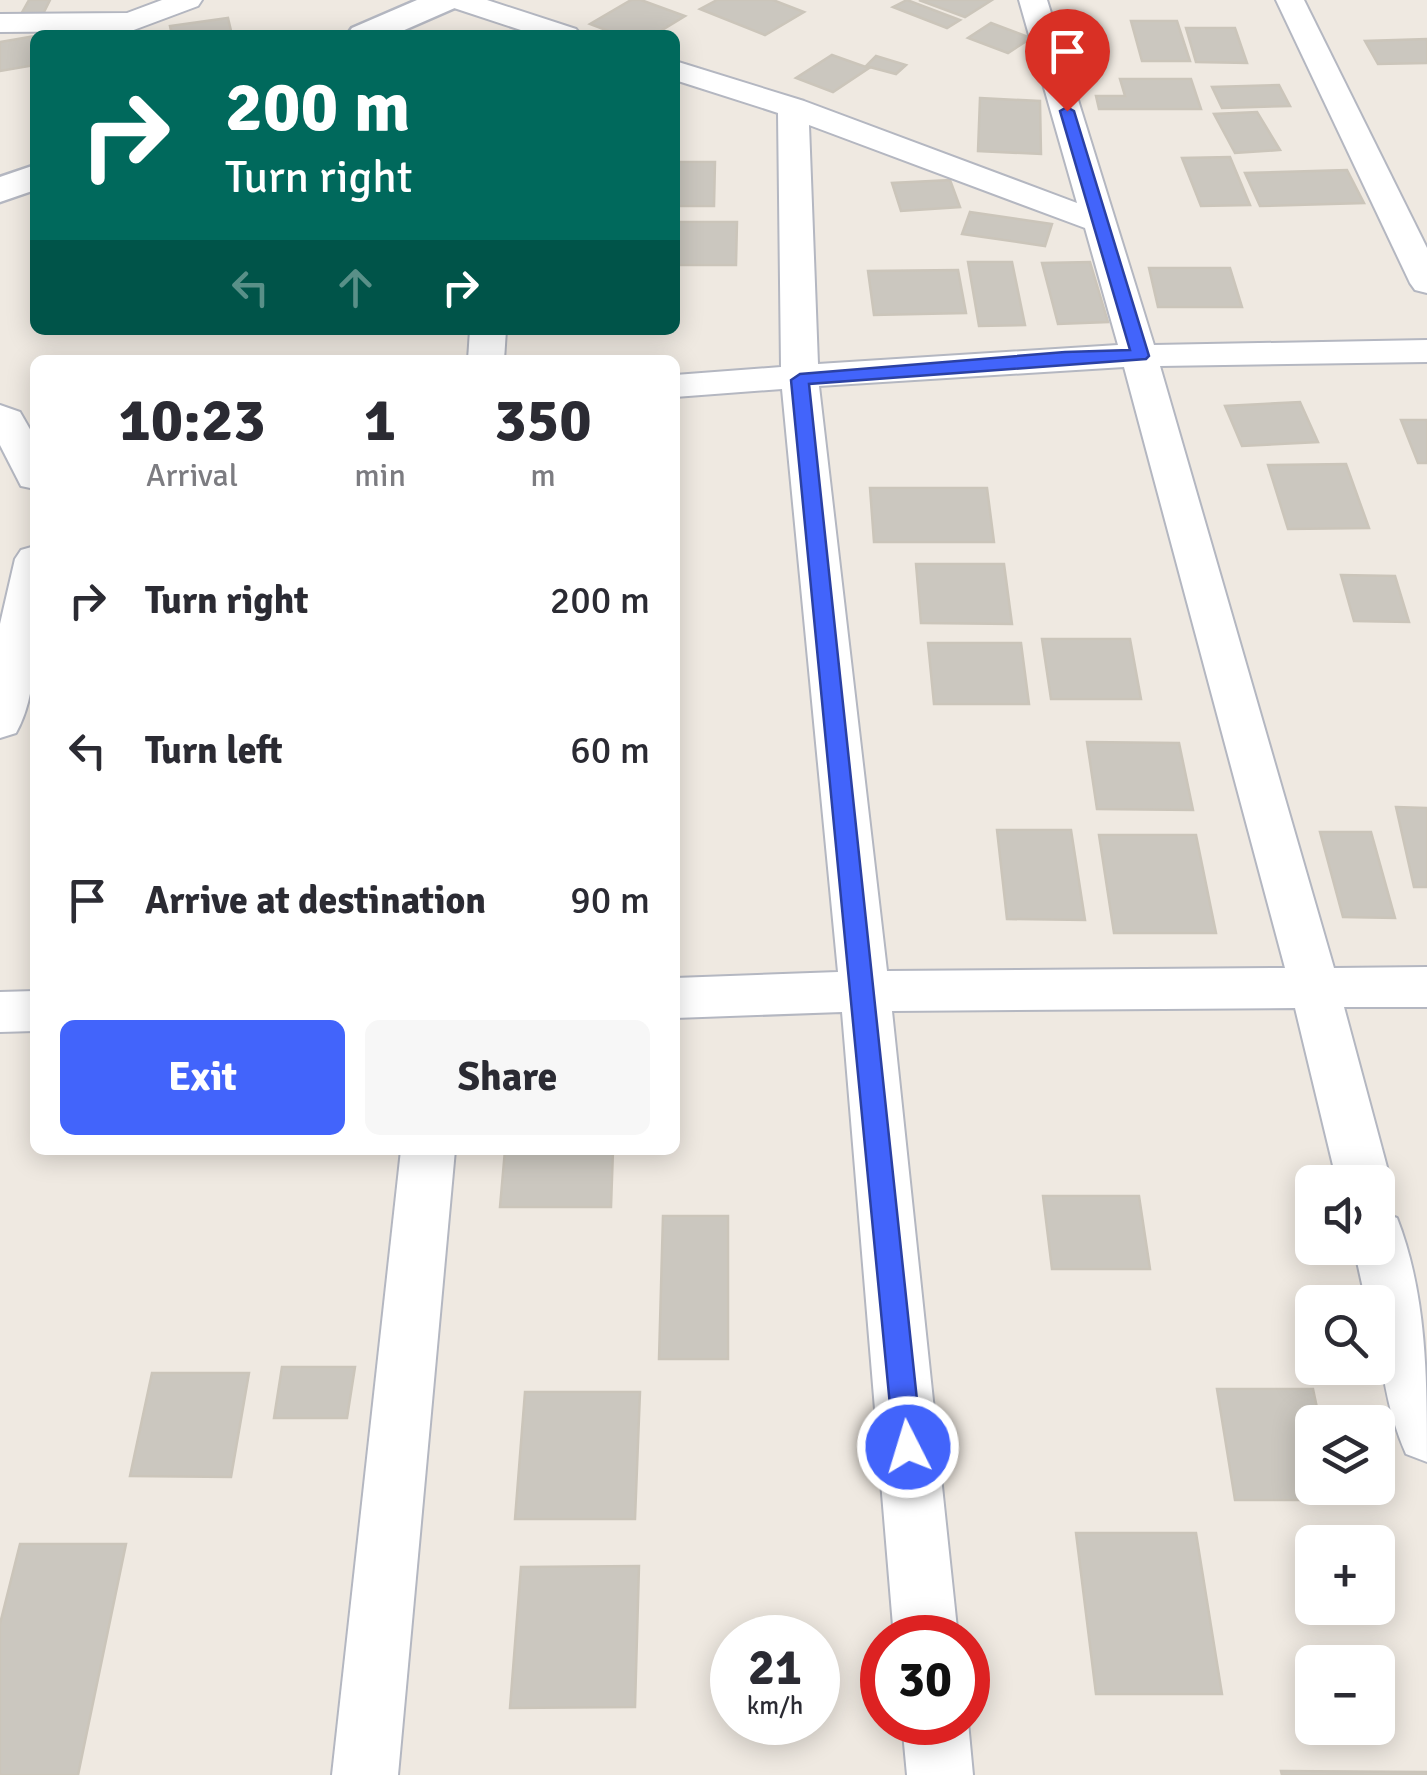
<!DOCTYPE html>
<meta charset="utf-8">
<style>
body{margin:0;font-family:Signika,sans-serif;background:#f7f7f7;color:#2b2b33;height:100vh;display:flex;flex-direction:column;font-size:38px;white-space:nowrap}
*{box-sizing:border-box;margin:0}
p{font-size:32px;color:#7c7c81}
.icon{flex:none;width:55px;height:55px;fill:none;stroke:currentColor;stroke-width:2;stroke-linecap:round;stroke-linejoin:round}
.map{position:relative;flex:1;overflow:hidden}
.details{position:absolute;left:30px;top:355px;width:650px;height:800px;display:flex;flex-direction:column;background:#fff;border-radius:15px;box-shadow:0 5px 25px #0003}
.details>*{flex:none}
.top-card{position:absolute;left:30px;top:30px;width:650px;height:305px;border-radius:15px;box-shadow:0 5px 25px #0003;background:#00695c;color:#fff;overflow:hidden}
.fabs{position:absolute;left:1295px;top:1165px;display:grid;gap:20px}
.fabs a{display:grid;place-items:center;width:100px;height:100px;border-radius:15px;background:#fff;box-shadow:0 5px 25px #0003;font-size:50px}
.speed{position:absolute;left:710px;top:1615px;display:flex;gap:20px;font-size:50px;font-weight:700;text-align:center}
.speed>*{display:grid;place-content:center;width:130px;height:130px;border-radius:50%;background:#fff;box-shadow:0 5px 25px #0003;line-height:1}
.speed small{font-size:25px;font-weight:400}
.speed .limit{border:15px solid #d22;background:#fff;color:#111}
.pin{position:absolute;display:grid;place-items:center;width:85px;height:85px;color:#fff;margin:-102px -42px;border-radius:50% 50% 50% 0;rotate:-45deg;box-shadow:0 0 10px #0007}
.pin .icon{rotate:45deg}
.me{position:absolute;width:110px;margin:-55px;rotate:355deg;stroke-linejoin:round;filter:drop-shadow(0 0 8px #0008)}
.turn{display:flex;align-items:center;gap:35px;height:210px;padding:0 30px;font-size:45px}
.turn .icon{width:130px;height:130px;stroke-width:2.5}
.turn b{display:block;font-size:70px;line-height:85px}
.lanes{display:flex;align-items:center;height:95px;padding:0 30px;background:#0003;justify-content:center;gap:50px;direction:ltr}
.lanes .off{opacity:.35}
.eta{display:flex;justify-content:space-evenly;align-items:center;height:170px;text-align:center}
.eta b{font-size:60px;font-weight:700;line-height:70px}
.action{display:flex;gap:20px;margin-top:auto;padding:20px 30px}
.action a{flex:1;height:115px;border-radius:15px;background:#4264fb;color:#fff;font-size:40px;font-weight:700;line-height:115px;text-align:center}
.action a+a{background:#f7f7f7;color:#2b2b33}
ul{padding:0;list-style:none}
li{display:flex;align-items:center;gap:30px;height:150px;padding:0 30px}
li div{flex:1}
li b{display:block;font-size:38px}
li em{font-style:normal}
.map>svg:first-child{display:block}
.building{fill:#cbc7bf;stroke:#cbc5ba;stroke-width:2.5}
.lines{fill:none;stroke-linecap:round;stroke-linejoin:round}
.street-casing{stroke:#b4b7c1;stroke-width:4}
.secondary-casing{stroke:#b4b7c1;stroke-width:5}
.street{fill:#fff;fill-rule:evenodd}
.secondary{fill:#fff;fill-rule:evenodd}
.route{fill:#4264fb;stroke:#2b41a3;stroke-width:2.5}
</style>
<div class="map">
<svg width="1427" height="1775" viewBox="0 0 1427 1775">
<rect width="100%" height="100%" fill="#efe9e1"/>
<g class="building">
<path d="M 29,0 L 50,0 L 42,16 L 20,16 Z"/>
<path d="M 631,0 L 641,0 L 685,16 L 654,35 L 619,35 L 590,24 Z"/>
<path d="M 717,0 L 773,0 L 804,12 L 765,35 L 700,9 Z"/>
<path d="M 907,0 L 960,20 L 947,28 L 893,7 Z"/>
<path d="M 919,0 L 992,0 L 965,17 Z"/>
<path d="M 228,18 L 232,35 L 172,35 L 170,26 Z"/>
<path d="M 1131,21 L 1177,21 L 1190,61 L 1142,61 Z"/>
<path d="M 991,23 L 1031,38 L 1008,53 L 968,38 Z"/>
<path d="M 1186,28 L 1235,28 L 1247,63 L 1196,62 Z"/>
<path d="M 35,36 L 35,65 L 0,71 L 0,42 Z"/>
<path d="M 1427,39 L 1427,63 L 1378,64 L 1365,41 Z"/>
<path d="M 832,55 L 869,68 L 833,92 L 796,78 Z"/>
<path d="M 876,56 L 906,65 L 896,74 L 866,66 Z"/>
<path d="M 1120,79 L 1191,79 L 1201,109 L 1099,109 L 1096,96 L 1125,96 Z"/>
<path d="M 1279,85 L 1290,106 L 1222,108 L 1212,87 Z"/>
<path d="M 980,98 L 1040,101 L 1041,154 L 978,151 Z"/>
<path d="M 1257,112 L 1280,150 L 1235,153 L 1214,114 Z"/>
<path d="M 1230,157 L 1250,205 L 1201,206 L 1182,158 Z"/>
<path d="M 675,162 L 715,162 L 714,206 L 675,206 Z"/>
<path d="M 1347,170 L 1364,203 L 1260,206 L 1245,173 Z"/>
<path d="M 950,180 L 960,207 L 901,211 L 892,183 Z"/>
<path d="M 970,212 L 1052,224 L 1045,246 L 962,234 Z"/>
<path d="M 675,222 L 737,222 L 736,265 L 675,265 Z"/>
<path d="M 968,262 L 1012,262 L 1025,325 L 979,326 Z"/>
<path d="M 1090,262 L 1108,322 L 1058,324 L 1042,263 Z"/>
<path d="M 1149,268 L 1230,268 L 1242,307 L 1158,307 Z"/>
<path d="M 958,270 L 966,313 L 874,315 L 868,271 Z"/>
<path d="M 1300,402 L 1318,442 L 1242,446 L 1225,406 Z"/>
<path d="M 1401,420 L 1427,420 L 1427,463 L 1418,463 Z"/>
<path d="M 1346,464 L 1369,528 L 1288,529 L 1268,465 Z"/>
<path d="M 870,488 L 987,488 L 994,542 L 874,542 Z"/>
<path d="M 916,564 L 1004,564 L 1012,624 L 921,623 Z"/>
<path d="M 1341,575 L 1395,576 L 1409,622 L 1354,621 Z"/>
<path d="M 1042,639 L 1130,639 L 1141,699 L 1051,699 Z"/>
<path d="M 928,643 L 1021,643 L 1029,704 L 934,704 Z"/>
<path d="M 1087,742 L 1179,743 L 1193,810 L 1097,809 Z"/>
<path d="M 1396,807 L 1427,808 L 1427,887 L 1414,887 Z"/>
<path d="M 997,830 L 1071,830 L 1085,920 L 1007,919 Z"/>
<path d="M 1320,832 L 1371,832 L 1395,918 L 1343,917 Z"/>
<path d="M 1099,835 L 1196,835 L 1216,933 L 1114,933 Z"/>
<path d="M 505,1150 L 613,1150 L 611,1207 L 500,1207 Z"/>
<path d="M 1043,1196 L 1139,1196 L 1150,1269 L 1052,1269 Z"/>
<path d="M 663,1216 L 728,1216 L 728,1359 L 659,1359 Z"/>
<path d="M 282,1367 L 355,1367 L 347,1418 L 274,1418 Z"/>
<path d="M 152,1373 L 249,1373 L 231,1477 L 130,1476 Z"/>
<path d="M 1217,1389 L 1313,1389 L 1320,1422 L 1312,1422 L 1312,1488 L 1333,1488 L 1335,1500 L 1235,1500 Z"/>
<path d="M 525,1392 L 640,1392 L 635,1519 L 515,1519 Z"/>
<path d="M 1076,1533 L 1196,1533 L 1222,1694 L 1096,1694 Z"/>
<path d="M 20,1544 L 126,1544 L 78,1775 L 0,1775 L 0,1624 Z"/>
<path d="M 639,1566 L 635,1707 L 510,1708 L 521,1567 Z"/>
<path d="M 1281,1771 L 1427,1772 L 1427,1775 L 1282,1775 Z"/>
</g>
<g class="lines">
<g class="street-casing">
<g id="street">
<path d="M 162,0 L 202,0 L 198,6 L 131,31 L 0,32 L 0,14 L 127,13 Z"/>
<path d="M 444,0 L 487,0 L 576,29 L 581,35 L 536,35 L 448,6 Z"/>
<path d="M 1019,0 L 1047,0 L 1154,345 L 1427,340 L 1427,362 L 1160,366 L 1334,968 L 1427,967 L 1427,1007 L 1344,1007 L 1391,1182 L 1383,1198 L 1378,1200 L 1378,1182 L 1337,1182 L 1295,1008 L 892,1011 L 958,1638 L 894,1638 L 842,1012 L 675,1018 L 675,978 L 838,972 L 782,389 L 675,397 L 675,375 L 781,367 L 778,113 L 675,80 L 675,61 L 804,101 L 1077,203 ZM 809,125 L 1085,228 L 1118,345 L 818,364 ZM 1124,367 L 1285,968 L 887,971 L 819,386 Z"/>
<path d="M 1276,0 L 1304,0 L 1427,248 L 1427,293 L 1415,290 L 1410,283 Z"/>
<path d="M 470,330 L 506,330 L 504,360 L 468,360 Z"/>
<path d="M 0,405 L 20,412 L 35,438 L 35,489 L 21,486 L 0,445 Z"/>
<path d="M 35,546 C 35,601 44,684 16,733 L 0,738 L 0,624 L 15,559 L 21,550 Z"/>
<path d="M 35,991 L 35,1031 L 0,1032 L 0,992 Z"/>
<path d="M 401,1150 L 455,1150 L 398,1775 L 332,1775 Z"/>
<path d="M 1378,1211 L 1397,1218 C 1427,1295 1427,1379 1427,1462 L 1406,1454 C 1385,1406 1378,1354 1378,1302 L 1366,1302 L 1354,1248 L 1378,1248 Z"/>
<path d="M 902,1722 L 968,1722 L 973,1775 L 907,1775 Z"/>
</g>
</g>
<g class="secondary-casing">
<g id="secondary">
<path d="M 417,0 L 462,0 L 457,7 L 393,35 L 347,35 L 352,28 Z"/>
<path d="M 35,165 L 35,190 L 0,202 L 0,177 Z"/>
</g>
</g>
<use href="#street" class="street"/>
<use href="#secondary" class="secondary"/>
</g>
<path class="route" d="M 1067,107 L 1074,111 L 1149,356 L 1146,359 L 809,384 L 922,1447 L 918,1457 L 908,1461 L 898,1457 L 894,1447 L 791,380 L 800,374 L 1065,352 L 1130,350 L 1060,111 Z"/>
</svg>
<div class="fabs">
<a><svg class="icon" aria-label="sound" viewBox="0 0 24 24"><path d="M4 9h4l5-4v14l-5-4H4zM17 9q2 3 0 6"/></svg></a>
<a><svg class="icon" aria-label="search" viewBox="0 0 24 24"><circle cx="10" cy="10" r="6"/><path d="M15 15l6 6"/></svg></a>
<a><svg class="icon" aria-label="layers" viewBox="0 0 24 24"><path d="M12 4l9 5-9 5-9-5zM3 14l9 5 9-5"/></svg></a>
<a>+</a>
<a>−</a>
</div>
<div class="speed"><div>21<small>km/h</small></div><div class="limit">30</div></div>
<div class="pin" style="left:1067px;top:111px;background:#d93025"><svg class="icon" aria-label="arrive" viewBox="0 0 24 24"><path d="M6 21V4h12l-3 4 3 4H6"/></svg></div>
<svg class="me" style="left:908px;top:1447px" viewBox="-20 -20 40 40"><circle r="17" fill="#4264fb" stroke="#fff" stroke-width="3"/><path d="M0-11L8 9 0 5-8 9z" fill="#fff"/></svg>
<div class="top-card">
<div class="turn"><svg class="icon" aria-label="right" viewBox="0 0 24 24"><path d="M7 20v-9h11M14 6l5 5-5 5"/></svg><div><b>200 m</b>Turn right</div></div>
<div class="lanes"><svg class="icon off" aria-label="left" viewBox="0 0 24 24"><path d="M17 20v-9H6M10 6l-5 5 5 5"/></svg><svg class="icon off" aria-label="ahead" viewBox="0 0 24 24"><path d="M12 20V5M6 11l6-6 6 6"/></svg><svg class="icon" aria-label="right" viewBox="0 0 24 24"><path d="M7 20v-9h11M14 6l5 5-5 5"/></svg></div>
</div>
<section class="details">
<div class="eta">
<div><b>10:23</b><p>Arrival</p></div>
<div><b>1</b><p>min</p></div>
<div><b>350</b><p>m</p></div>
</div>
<ul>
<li><svg class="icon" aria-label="right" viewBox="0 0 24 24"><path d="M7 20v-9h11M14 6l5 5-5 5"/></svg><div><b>Turn right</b></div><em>200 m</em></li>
<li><svg class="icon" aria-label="left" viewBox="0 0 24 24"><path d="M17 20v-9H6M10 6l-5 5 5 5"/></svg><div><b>Turn left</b></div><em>60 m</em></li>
<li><svg class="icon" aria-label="arrive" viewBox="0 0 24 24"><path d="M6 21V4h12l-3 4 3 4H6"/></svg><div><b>Arrive at destination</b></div><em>90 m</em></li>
</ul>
<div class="action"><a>Exit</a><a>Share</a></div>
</section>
</div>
